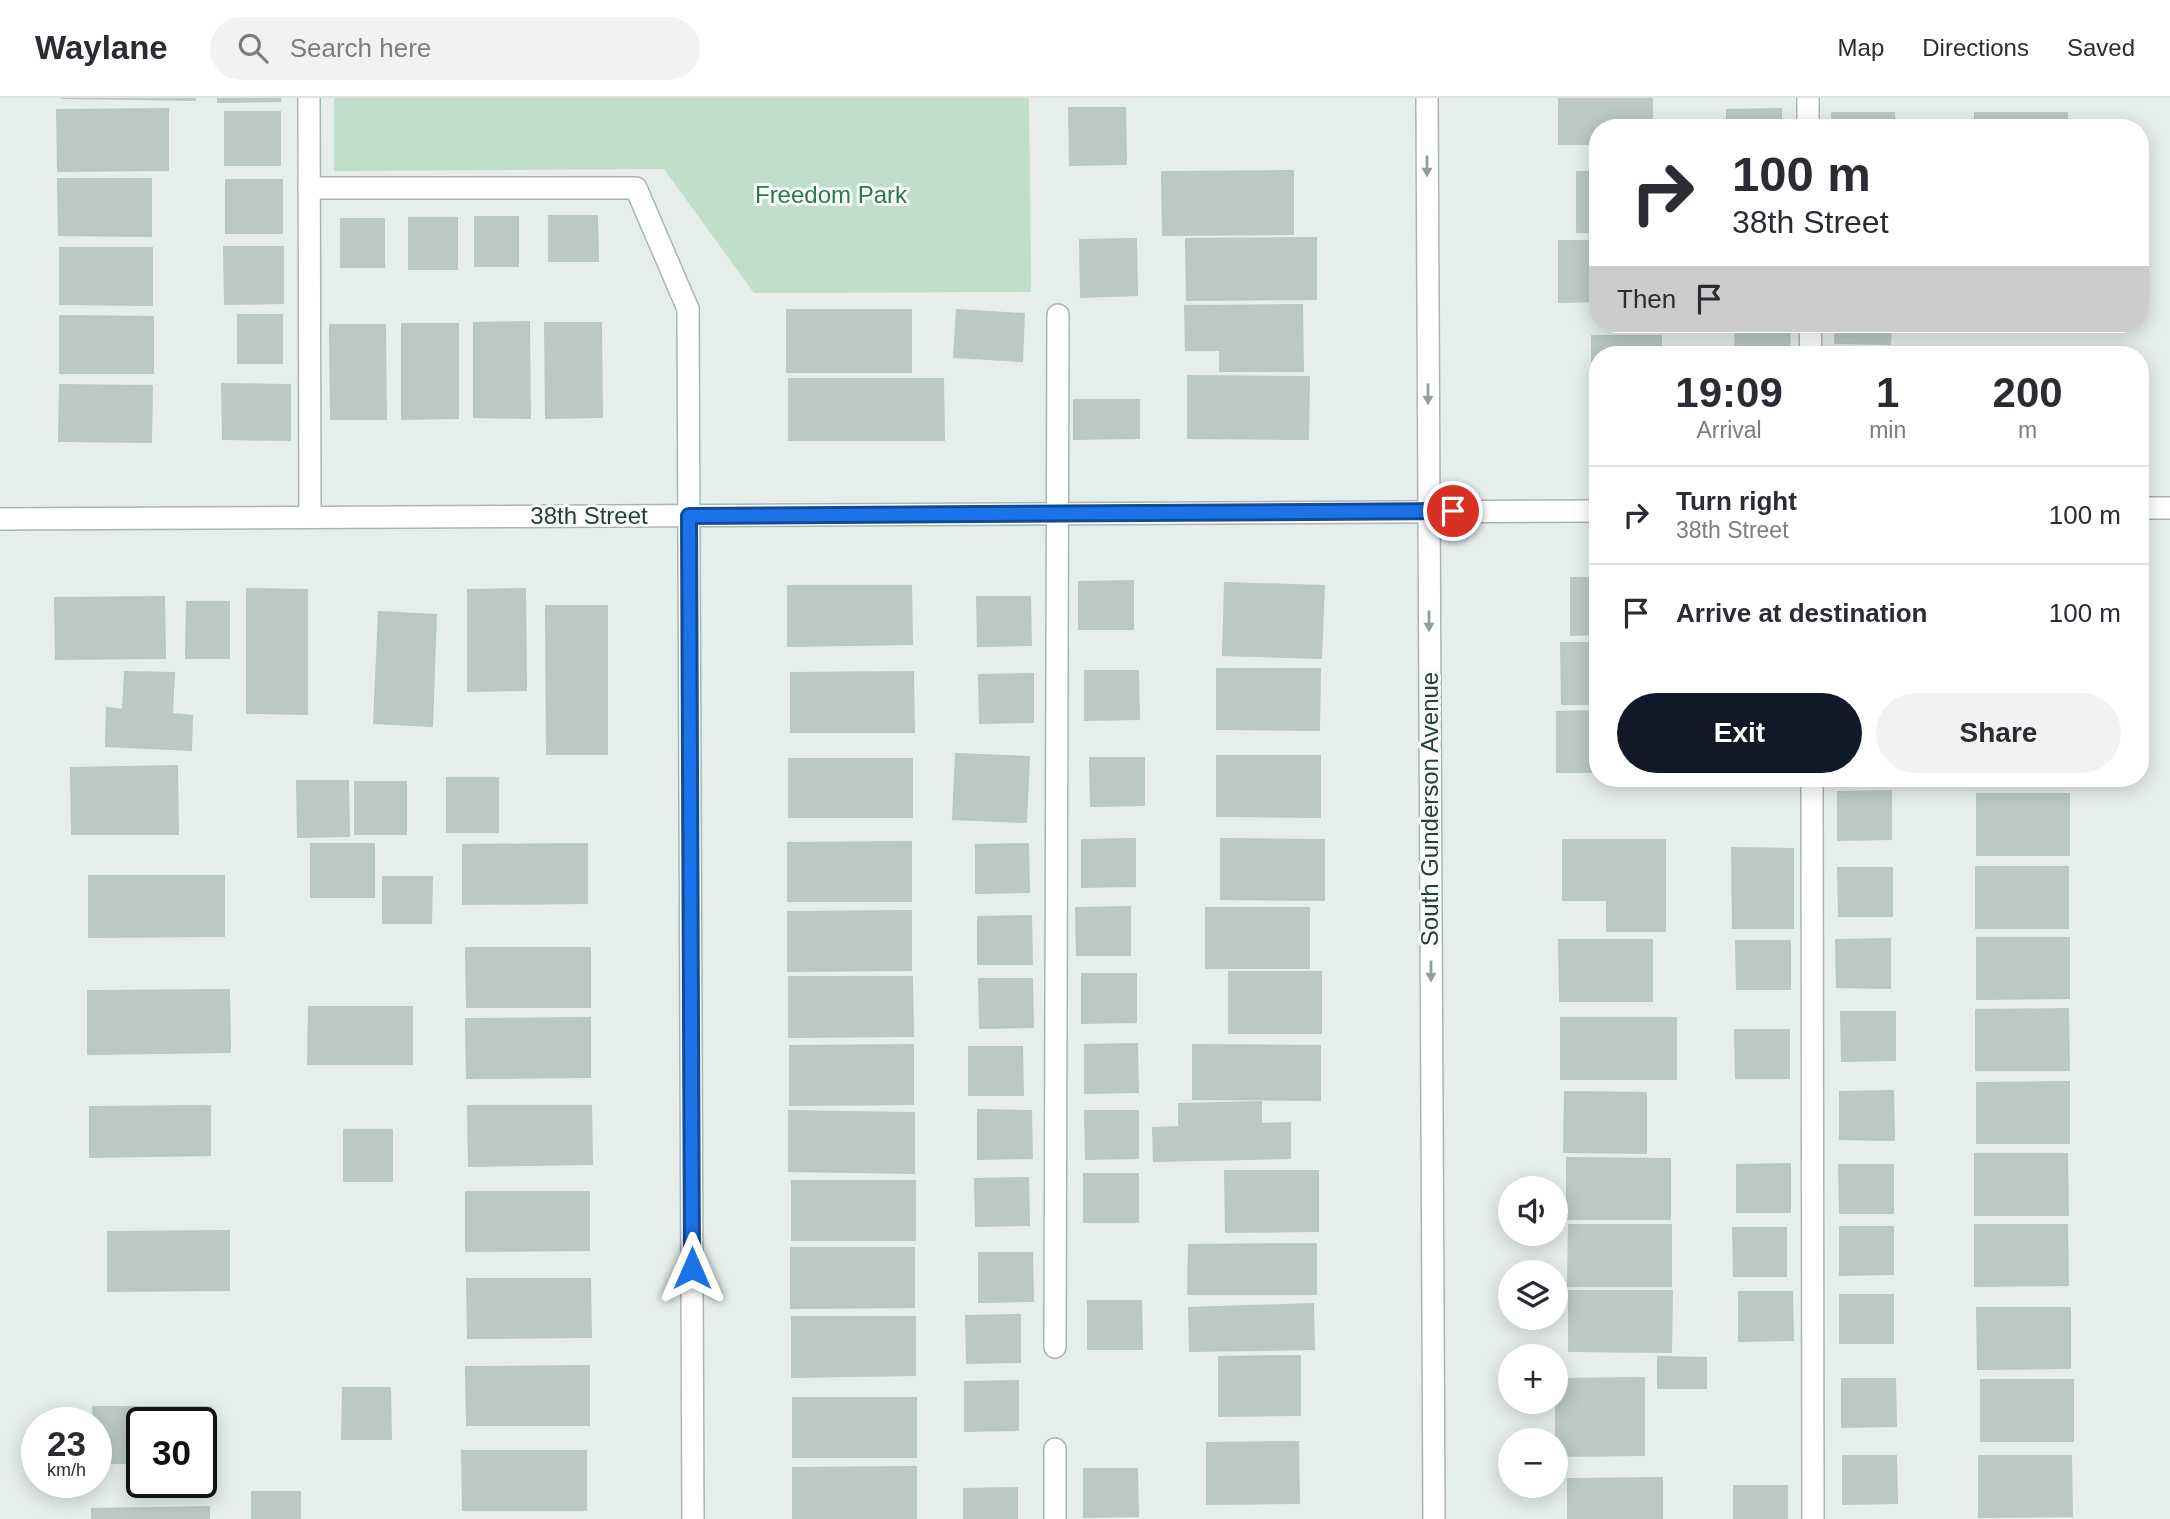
<!DOCTYPE html>
<meta charset="utf-8">
<style>
body{margin:0;font-family:Arial,sans-serif;background:#f2f2f3;color:#2b2b33;height:100vh;display:flex;flex-direction:column;font-size:26px;white-space:nowrap}
*{box-sizing:border-box;margin:0}
p{font-size:23px;color:#7c7c81}
.icon{flex:none;width:38px;height:38px;fill:none;stroke:currentColor;stroke-width:2;stroke-linecap:round;stroke-linejoin:round}
.map{position:relative;flex:1;overflow:hidden}
.panel{position:absolute;left:1589px;top:248px;width:560px;height:441px;display:flex;flex-direction:column;background:#fff;border-radius:28px;box-shadow:0 4px 18px #0003}
.panel>*{flex:none}
.top-card{position:absolute;left:1589px;top:21px;width:560px;height:214px;border-radius:28px;box-shadow:0 4px 18px #0003;background:#fff;color:#2b2b33;overflow:hidden}
.buttons{position:absolute;left:1498px;top:1078px;display:grid;gap:14px}
.buttons a{display:grid;place-items:center;width:70px;height:70px;border-radius:50%;background:#fff;box-shadow:0 4px 18px #0003;font-size:35px}
.speed{position:absolute;left:21px;top:1309px;display:flex;gap:14px;font-size:35px;font-weight:700;text-align:center}
.speed>*{display:grid;place-content:center;width:91px;height:91px;border-radius:50%;background:#fff;box-shadow:0 4px 18px #0003;line-height:1}
.speed small{font-size:18px;font-weight:400}
.speed .limit{border:4px solid #111;border-radius:10px;background:#fff;color:#111}
.pin{position:absolute;display:grid;place-items:center;width:60px;height:60px;color:#fff;margin:-30px;border:4px solid #fff;border-radius:50%;box-shadow:0 2px 7px #0007}
.me{position:absolute;width:77px;margin:-38px;rotate:0deg;stroke-linejoin:round;filter:drop-shadow(0 0 5px #0008)}
.turn{display:flex;align-items:center;gap:24px;height:147px;padding:0 28px;font-size:32px}
.turn .icon{width:91px;height:91px;stroke-width:2.5}
.turn b{display:block;font-size:49px;line-height:60px}
.then{display:flex;align-items:center;height:66px;padding:0 28px;background:#0003;gap:14px;font-size:26px}
.eta{display:flex;justify-content:space-evenly;align-items:center;height:119px;text-align:center}
.eta b{font-size:42px;font-weight:600;line-height:49px}
.primary-button{display:flex;gap:14px;margin-top:auto;padding:14px 28px}
.primary-button a{flex:1;height:80px;border-radius:42px;background:#111827;color:#fff;font-size:28px;font-weight:600;line-height:80px;text-align:center}
.primary-button a+a{background:#f2f2f3;color:#2b2b33}
ul{padding:0;list-style:none}
li{display:flex;align-items:center;gap:21px;height:98px;padding:0 28px;border-top:2px solid #e1e1e2}
li div{flex:1}
li b{display:block;font-size:26px}
li em{font-style:normal}
header{display:flex;align-items:center;gap:42px;box-sizing:border-box;height:98px;padding:0 35px;background:#fff;border-bottom:2px solid #e1e1e2}
header strong{font-size:33px}
nav{display:flex;gap:38px;margin-inline-start:auto;font-size:24px}
.search{width:490px;height:63px;background:#f2f2f3;display:flex;align-items:center;gap:18px;box-sizing:border-box;padding:0 24px;border-radius:38px;color:#7c7c81;font-size:26px}
.map>svg:first-child{display:block}
.green{fill:#c0dec9}
.building{fill:#bbc9c4;stroke:#b8c8c2;stroke-width:2}
.lines{fill:none;stroke-linecap:round;stroke-linejoin:round}
.service-casing{stroke:#a8b6b2;stroke-width:24}
.minor-casing{stroke:#a8b6b2;stroke-width:24}
.service{stroke:#fff;stroke-width:21}
.minor{stroke:#fff;stroke-width:21}
.oneway{fill:#92a09c}
.route-casing{stroke:#114b97;stroke-width:18}
.route{stroke:#1a73e8;stroke-width:12}
.labels{text-anchor:middle;stroke-width:6;stroke-linejoin:round;paint-order:stroke}
.park-label{font-size:24px;fill:#30764d;stroke:#f7fbf9}
.street-label{font-size:24px;fill:#25403a;stroke:#f7fbf9}
</style>
<header>
<strong>Waylane</strong>
<div class="search"><svg class="icon" aria-label="search" viewBox="0 0 24 24"><circle cx="10" cy="10" r="6"/><path d="M15 15l6 6"/></svg>Search here</div>
<nav><a>Map</a><a>Directions</a><a>Saved</a></nav>
</header>
<div class="map">
<svg width="2170" height="1421" viewBox="0 0 2170 1421">
<rect width="100%" height="100%" fill="#e6eeeb"/>
<path class="green" d="M 334,0 L 1029,0 L 1031,194 L 754,195 L 664,71 L 334,73 Z"/>
<g class="building">
<path d="M 61,0 L 195,0 L 195,2 Z"/>
<path d="M 218,0 L 280,0 L 280,3 L 218,4 Z"/>
<path d="M 1559,0 L 1652,0 L 1652,30 L 1598,30 L 1598,46 L 1559,46 Z"/>
<path d="M 1069,10 L 1125,10 L 1126,66 L 1070,67 Z"/>
<path d="M 168,11 L 168,72 L 58,73 L 57,12 Z"/>
<path d="M 1781,11 L 1781,30 L 1727,30 L 1727,12 Z"/>
<rect x="225" y="14" width="55" height="53"/>
<rect x="1832" y="15" width="62" height="15"/>
<rect x="1975" y="15" width="92" height="15"/>
<path d="M 1293,73 L 1293,136 L 1163,137 L 1162,74 Z"/>
<rect x="1577" y="74" width="21" height="60"/>
<path d="M 58,81 L 151,81 L 151,138 L 59,137 Z"/>
<rect x="226" y="82" width="56" height="53"/>
<path d="M 549,118 L 597,118 L 598,163 L 549,163 Z"/>
<rect x="475" y="119" width="43" height="49"/>
<rect x="409" y="120" width="48" height="51"/>
<rect x="341" y="121" width="43" height="48"/>
<path d="M 1316,140 L 1316,201 L 1187,202 L 1186,141 Z"/>
<path d="M 1136,141 L 1137,197 L 1081,199 L 1080,142 Z"/>
<path d="M 1559,143 L 1598,143 L 1598,203 L 1559,204 Z"/>
<path d="M 224,149 L 283,149 L 283,205 L 225,206 Z"/>
<path d="M 60,150 L 152,150 L 152,207 L 60,206 Z"/>
<path d="M 1302,207 L 1303,273 L 1220,273 L 1220,252 L 1186,252 L 1185,208 Z"/>
<rect x="787" y="212" width="124" height="62"/>
<path d="M 957,212 L 1024,216 L 1022,263 L 954,259 Z"/>
<rect x="238" y="217" width="44" height="48"/>
<path d="M 60,218 L 153,219 L 153,275 L 60,275 Z"/>
<path d="M 529,224 L 530,320 L 474,319 L 474,225 Z"/>
<path d="M 545,225 L 601,225 L 602,319 L 546,320 Z"/>
<path d="M 402,226 L 458,226 L 458,320 L 402,321 Z"/>
<path d="M 1736,226 L 1790,226 L 1789,257 L 1735,257 Z"/>
<path d="M 1836,226 L 1891,226 L 1890,246 L 1835,245 Z"/>
<rect x="1972" y="226" width="92" height="1"/>
<path d="M 330,227 L 385,227 L 386,321 L 331,321 Z"/>
<path d="M 1592,238 L 1661,238 L 1661,257 L 1598,257 L 1598,302 L 1592,302 Z"/>
<path d="M 1188,278 L 1309,279 L 1308,341 L 1188,340 Z"/>
<path d="M 789,281 L 943,281 L 944,342 L 789,342 Z"/>
<path d="M 222,286 L 290,287 L 290,342 L 223,341 Z"/>
<path d="M 60,287 L 152,288 L 151,344 L 59,343 Z"/>
<path d="M 1074,302 L 1139,302 L 1139,340 L 1074,341 Z"/>
<path d="M 1571,480 L 1598,480 L 1598,536 L 1571,537 Z"/>
<path d="M 1133,483 L 1133,531 L 1079,531 L 1079,484 Z"/>
<path d="M 1225,485 L 1324,488 L 1321,560 L 1223,557 Z"/>
<path d="M 788,488 L 911,488 L 912,546 L 788,548 Z"/>
<path d="M 247,491 L 307,492 L 307,616 L 247,615 Z"/>
<path d="M 525,491 L 526,592 L 468,593 L 468,492 Z"/>
<path d="M 164,499 L 165,560 L 56,561 L 55,500 Z"/>
<path d="M 977,499 L 1030,499 L 1031,547 L 978,548 Z"/>
<path d="M 187,504 L 229,504 L 229,560 L 186,560 Z"/>
<path d="M 546,508 L 607,508 L 607,656 L 547,656 Z"/>
<path d="M 379,514 L 436,517 L 432,628 L 374,625 Z"/>
<path d="M 1561,545 L 1598,545 L 1598,606 L 1562,606 Z"/>
<path d="M 1217,571 L 1320,571 L 1319,632 L 1217,631 Z"/>
<path d="M 1085,573 L 1138,573 L 1139,621 L 1085,622 Z"/>
<path d="M 125,574 L 174,575 L 172,616 L 192,618 L 191,652 L 106,648 L 107,610 L 123,612 Z"/>
<path d="M 913,574 L 914,634 L 791,634 L 791,575 Z"/>
<path d="M 1033,576 L 1033,624 L 980,625 L 979,577 Z"/>
<path d="M 1598,613 L 1598,674 L 1557,674 L 1557,614 Z"/>
<path d="M 956,656 L 1029,659 L 1026,724 L 953,721 Z"/>
<path d="M 1217,658 L 1320,658 L 1320,719 L 1217,718 Z"/>
<path d="M 1090,660 L 1144,660 L 1144,707 L 1091,708 Z"/>
<rect x="789" y="661" width="123" height="58"/>
<path d="M 177,668 L 178,736 L 72,736 L 71,670 Z"/>
<rect x="447" y="680" width="51" height="54"/>
<rect x="1975" y="681" width="92" height="5"/>
<path d="M 297,683 L 348,683 L 349,738 L 298,739 Z"/>
<rect x="355" y="684" width="51" height="52"/>
<path d="M 1891,693 L 1891,741 L 1838,742 L 1838,694 Z"/>
<rect x="1977" y="696" width="92" height="61"/>
<path d="M 1135,741 L 1135,788 L 1082,789 L 1082,742 Z"/>
<path d="M 1221,741 L 1324,742 L 1324,802 L 1221,801 Z"/>
<path d="M 1563,742 L 1665,742 L 1665,833 L 1607,833 L 1607,802 L 1563,802 Z"/>
<path d="M 911,744 L 911,803 L 788,803 L 788,745 Z"/>
<rect x="311" y="746" width="63" height="53"/>
<path d="M 587,746 L 587,805 L 463,806 L 463,747 Z"/>
<path d="M 1028,746 L 1029,794 L 976,795 L 976,747 Z"/>
<path d="M 1732,750 L 1793,751 L 1793,830 L 1733,830 Z"/>
<rect x="1976" y="769" width="92" height="61"/>
<path d="M 1838,770 L 1892,770 L 1892,818 L 1839,818 Z"/>
<path d="M 89,778 L 224,778 L 224,838 L 89,839 Z"/>
<path d="M 383,779 L 432,779 L 431,825 L 383,825 Z"/>
<path d="M 1130,809 L 1130,857 L 1077,857 L 1076,810 Z"/>
<rect x="1206" y="810" width="103" height="60"/>
<path d="M 911,813 L 911,872 L 788,873 L 788,814 Z"/>
<path d="M 1031,818 L 1032,866 L 978,866 L 978,819 Z"/>
<path d="M 1977,840 L 2069,840 L 2069,900 L 1977,901 Z"/>
<path d="M 1890,841 L 1890,890 L 1837,889 L 1836,842 Z"/>
<path d="M 1559,842 L 1652,842 L 1652,903 L 1560,903 Z"/>
<path d="M 1736,843 L 1790,843 L 1790,891 L 1737,891 Z"/>
<path d="M 466,850 L 590,850 L 590,909 L 467,909 Z"/>
<rect x="1229" y="874" width="92" height="61"/>
<path d="M 1082,876 L 1136,876 L 1136,924 L 1082,925 Z"/>
<path d="M 789,879 L 912,879 L 913,938 L 789,939 Z"/>
<path d="M 979,881 L 1032,881 L 1033,929 L 980,930 Z"/>
<path d="M 229,892 L 230,954 L 88,956 L 88,893 Z"/>
<path d="M 309,909 L 412,909 L 412,966 L 308,966 Z"/>
<path d="M 2068,911 L 2069,972 L 1976,972 L 1976,912 Z"/>
<path d="M 1841,914 L 1895,914 L 1895,962 L 1842,963 Z"/>
<path d="M 590,920 L 590,979 L 467,980 L 466,921 Z"/>
<rect x="1561" y="920" width="115" height="61"/>
<path d="M 1735,932 L 1789,932 L 1789,980 L 1736,980 Z"/>
<path d="M 1137,946 L 1138,994 L 1085,995 L 1085,947 Z"/>
<path d="M 913,947 L 913,1006 L 790,1007 L 790,948 Z"/>
<path d="M 1193,947 L 1320,948 L 1320,1002 L 1193,1001 Z"/>
<path d="M 969,949 L 1022,949 L 1023,997 L 969,997 Z"/>
<path d="M 2069,984 L 2069,1045 L 1977,1045 L 1977,985 Z"/>
<path d="M 1893,993 L 1894,1042 L 1840,1041 L 1840,994 Z"/>
<path d="M 1565,994 L 1646,995 L 1646,1055 L 1564,1054 Z"/>
<path d="M 1261,1004 L 1261,1026 L 1290,1025 L 1290,1060 L 1154,1063 L 1153,1030 L 1179,1029 L 1179,1006 Z"/>
<path d="M 210,1008 L 210,1057 L 90,1059 L 90,1009 Z"/>
<path d="M 468,1008 L 591,1008 L 592,1066 L 469,1068 Z"/>
<path d="M 978,1012 L 1031,1013 L 1032,1060 L 978,1061 Z"/>
<path d="M 789,1013 L 914,1015 L 914,1075 L 789,1073 Z"/>
<path d="M 1085,1013 L 1138,1013 L 1138,1060 L 1086,1061 Z"/>
<rect x="344" y="1032" width="48" height="51"/>
<path d="M 1975,1056 L 2067,1056 L 2068,1117 L 1975,1117 Z"/>
<path d="M 1567,1060 L 1670,1061 L 1670,1121 L 1567,1121 Z"/>
<path d="M 1790,1066 L 1790,1114 L 1737,1114 L 1737,1067 Z"/>
<path d="M 1839,1067 L 1893,1067 L 1893,1115 L 1840,1115 Z"/>
<path d="M 1225,1073 L 1318,1073 L 1318,1133 L 1226,1134 Z"/>
<rect x="1084" y="1076" width="54" height="48"/>
<path d="M 1028,1080 L 1029,1127 L 976,1128 L 975,1081 Z"/>
<rect x="792" y="1083" width="123" height="59"/>
<path d="M 466,1094 L 589,1094 L 589,1152 L 466,1153 Z"/>
<path d="M 1569,1127 L 1671,1127 L 1671,1188 L 1568,1188 Z"/>
<path d="M 1975,1127 L 2067,1127 L 2068,1187 L 1975,1188 Z"/>
<path d="M 1840,1129 L 1893,1129 L 1893,1176 L 1840,1177 Z"/>
<path d="M 1733,1130 L 1786,1130 L 1786,1178 L 1734,1178 Z"/>
<path d="M 229,1133 L 229,1192 L 108,1193 L 108,1134 Z"/>
<path d="M 1316,1146 L 1316,1196 L 1188,1196 L 1189,1147 Z"/>
<path d="M 791,1150 L 914,1150 L 914,1209 L 791,1210 Z"/>
<path d="M 979,1155 L 1032,1155 L 1033,1203 L 979,1204 Z"/>
<path d="M 467,1181 L 590,1181 L 591,1239 L 468,1240 Z"/>
<path d="M 1569,1193 L 1672,1193 L 1671,1254 L 1569,1253 Z"/>
<path d="M 1739,1194 L 1792,1194 L 1793,1242 L 1739,1243 Z"/>
<rect x="1840" y="1197" width="53" height="48"/>
<path d="M 1088,1203 L 1141,1203 L 1142,1251 L 1088,1251 Z"/>
<path d="M 1313,1206 L 1314,1251 L 1190,1253 L 1189,1210 Z"/>
<path d="M 1977,1210 L 2070,1210 L 2070,1270 L 1978,1271 Z"/>
<path d="M 1020,1217 L 1020,1264 L 967,1265 L 966,1218 Z"/>
<path d="M 792,1219 L 915,1219 L 915,1277 L 792,1279 Z"/>
<path d="M 1300,1258 L 1300,1317 L 1219,1318 L 1219,1259 Z"/>
<path d="M 1658,1259 L 1706,1260 L 1706,1290 L 1658,1290 Z"/>
<path d="M 589,1268 L 589,1327 L 467,1327 L 466,1269 Z"/>
<path d="M 1644,1280 L 1644,1357 L 1556,1358 L 1556,1281 Z"/>
<path d="M 1842,1281 L 1895,1281 L 1896,1328 L 1842,1329 Z"/>
<rect x="1981" y="1282" width="92" height="61"/>
<path d="M 1018,1283 L 1018,1332 L 965,1333 L 965,1284 Z"/>
<path d="M 343,1290 L 390,1290 L 391,1341 L 342,1341 Z"/>
<rect x="793" y="1300" width="123" height="59"/>
<path d="M 93,1309 L 211,1309 L 212,1365 L 201,1365 L 201,1325 L 142,1325 L 142,1365 L 96,1365 Z"/>
<path d="M 1298,1344 L 1299,1405 L 1207,1406 L 1207,1345 Z"/>
<path d="M 462,1353 L 586,1353 L 586,1412 L 463,1412 Z"/>
<path d="M 1843,1358 L 1896,1358 L 1897,1405 L 1843,1406 Z"/>
<path d="M 1979,1358 L 2071,1358 L 2072,1418 L 1979,1419 Z"/>
<path d="M 916,1369 L 916,1421 L 793,1421 L 793,1370 Z"/>
<path d="M 1084,1371 L 1137,1371 L 1138,1418 L 1084,1419 Z"/>
<path d="M 1662,1380 L 1662,1421 L 1568,1421 L 1568,1381 Z"/>
<rect x="1734" y="1388" width="53" height="33"/>
<path d="M 1017,1390 L 1017,1421 L 964,1421 L 964,1391 Z"/>
<rect x="252" y="1394" width="48" height="27"/>
<path d="M 209,1409 L 209,1421 L 92,1421 L 92,1411 Z"/>
</g>
<g class="lines">
<g class="service-casing">
<g id="service">
<path d="M 309,0 L 310,419"/>
<path d="M 1808,0 L 1808,30"/>
<path d="M 309,90 L 636,90 L 688,211"/>
<path d="M 1810,226 L 1811,257"/>
<path d="M 1812,681 L 1813,1421"/>
<path d="M 1055,1249 L 1058,217"/>
<path d="M 1055,1421 L 1055,1351"/>
</g>
</g>
<g class="minor-casing">
<g id="minor">
<path d="M 1427,0 L 1434,1421"/>
<path d="M 688,211 L 693,1421"/>
<path d="M 2140,410 L 2170,410"/>
<path d="M 0,421 L 1598,413"/>
</g>
</g>
<use href="#service" class="service"/>
<use href="#minor" class="minor"/>
</g>
<defs><path id="oneway-solid" d="M-6-.8H1V-3.2L6.5 0L1 3.2V.8H-6Z" transform="scale(1.75)"/></defs>
<g class="oneway">
<use href="#oneway-solid" transform="translate(1427 68) rotate(90)"/>
<use href="#oneway-solid" transform="translate(1428 296) rotate(90)"/>
<use href="#oneway-solid" transform="translate(1429 523) rotate(90)"/>
<use href="#oneway-solid" transform="translate(1431 873) rotate(90)"/>
</g>
<g class="lines">
<g class="route-casing">
<path id="route" d="M 692,1170 L 689,418 L 1453,413"/>
</g>
<use href="#route" class="route"/>
</g>
<g class="labels">
<g class="park-label">
<text x="831" y="105">Freedom Park</text>
</g>
<g class="street-label">
<text x="589" y="426">38th Street</text>
<text transform="translate(1430 711) rotate(-90)" y="8">South Gunderson Avenue</text>
</g>
</g>
</svg>
<div class="buttons">
<a><svg class="icon" aria-label="sound" viewBox="0 0 24 24"><path d="M4 9h4l5-4v14l-5-4H4zM17 9q2 3 0 6"/></svg></a>
<a><svg class="icon" aria-label="layers" viewBox="0 0 24 24"><path d="M12 4l9 5-9 5-9-5zM3 14l9 5 9-5"/></svg></a>
<a>+</a>
<a>−</a>
</div>
<div class="speed"><div>23<small>km/h</small></div><div class="limit">30</div></div>
<div class="pin" style="left:1453px;top:413px;background:#d93025"><svg class="icon" aria-label="arrive" viewBox="0 0 24 24"><path d="M6 21V4h12l-3 4 3 4H6"/></svg></div>
<svg class="me" style="left:692px;top:1170px" viewBox="-20 -20 40 40"><path d="M0-17L14 15 0 8-14 15z" fill="#1a73e8" stroke="#fff" stroke-width="4"/></svg>
<div class="top-card">
<div class="turn"><svg class="icon" aria-label="right" viewBox="0 0 24 24"><path d="M7 20v-9h11M14 6l5 5-5 5"/></svg><div><b>100 m</b>38th Street</div></div>
<div class="then">Then<svg class="icon" aria-label="arrive" viewBox="0 0 24 24"><path d="M6 21V4h12l-3 4 3 4H6"/></svg></div>
</div>
<section class="panel">
<div class="eta">
<div><b>19:09</b><p>Arrival</p></div>
<div><b>1</b><p>min</p></div>
<div><b>200</b><p>m</p></div>
</div>
<ul>
<li><svg class="icon" aria-label="right" viewBox="0 0 24 24"><path d="M7 20v-9h11M14 6l5 5-5 5"/></svg><div><b>Turn right</b><p>38th Street</p></div><em>100 m</em></li>
<li><svg class="icon" aria-label="arrive" viewBox="0 0 24 24"><path d="M6 21V4h12l-3 4 3 4H6"/></svg><div><b>Arrive at destination</b></div><em>100 m</em></li>
</ul>
<div class="primary-button"><a>Exit</a><a>Share</a></div>
</section>
</div>
